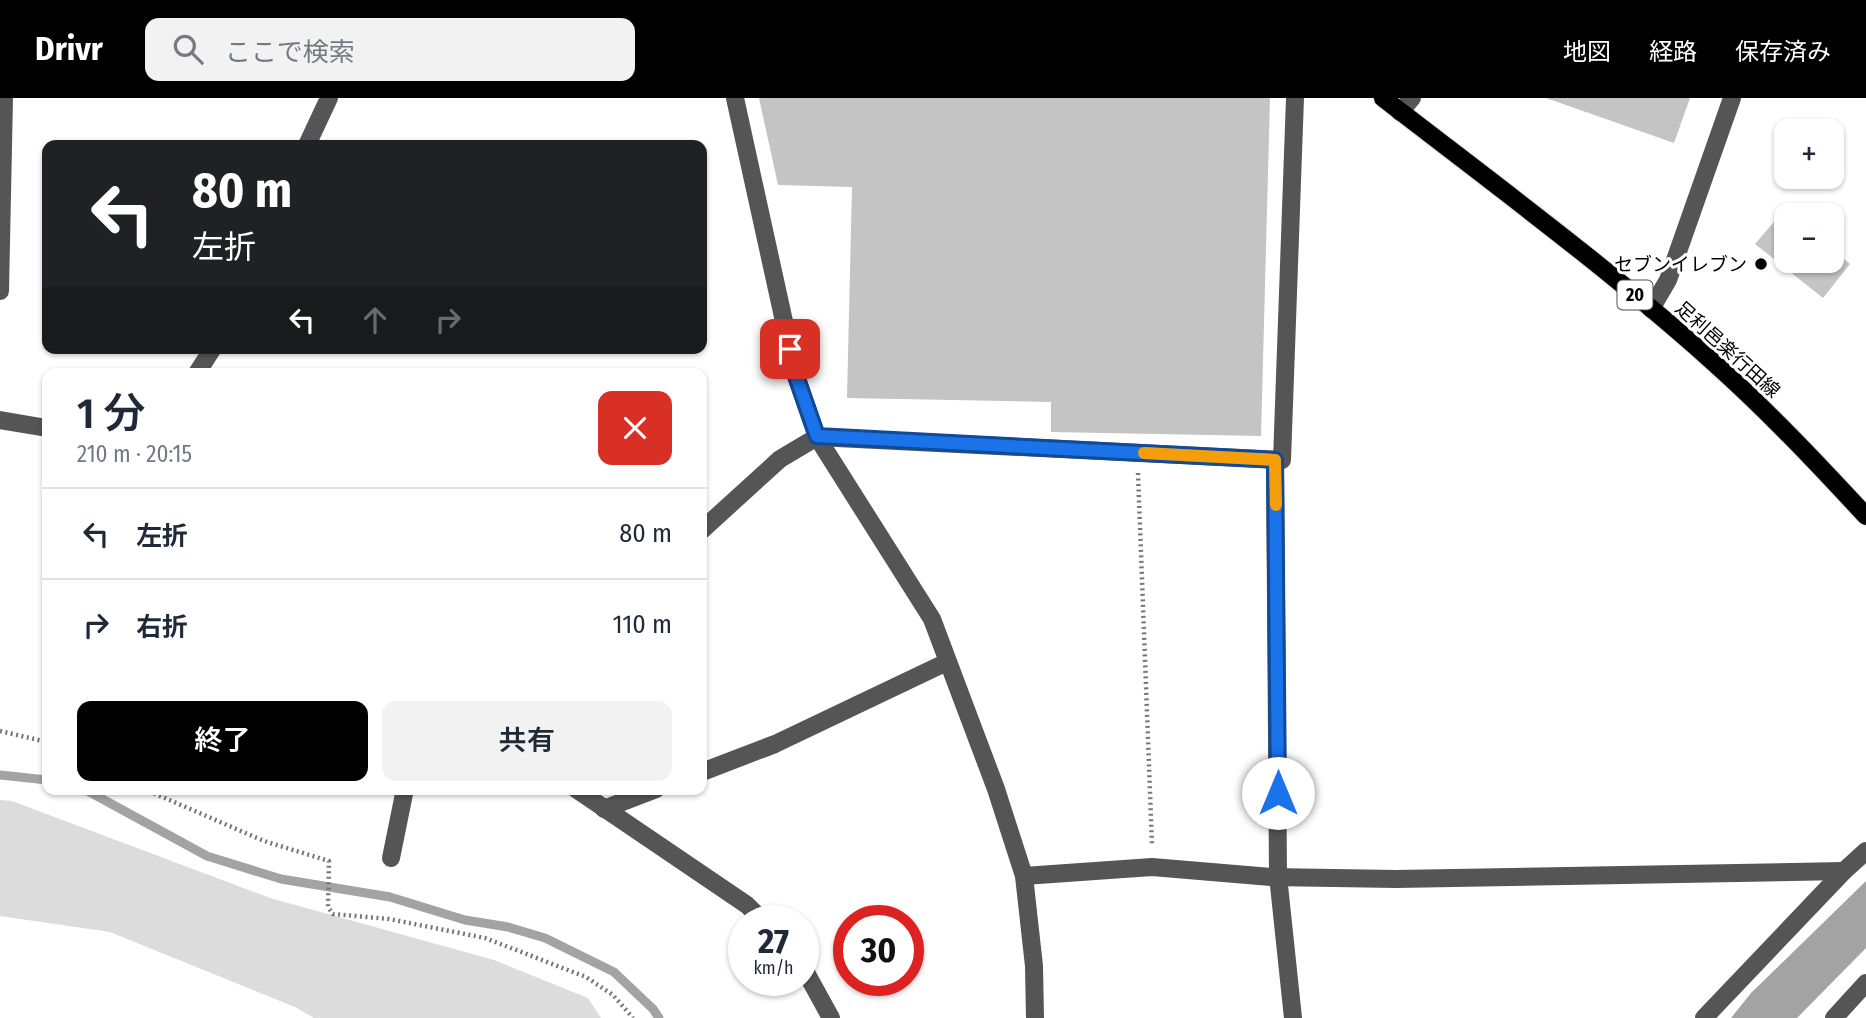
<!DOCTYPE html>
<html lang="ja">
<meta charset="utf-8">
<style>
body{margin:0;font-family:"Fira Sans Condensed","Noto Sans JP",sans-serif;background:#f2f2f3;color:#1f2937;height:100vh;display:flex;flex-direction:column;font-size:26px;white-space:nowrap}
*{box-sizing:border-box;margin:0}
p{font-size:23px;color:#747a83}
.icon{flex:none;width:38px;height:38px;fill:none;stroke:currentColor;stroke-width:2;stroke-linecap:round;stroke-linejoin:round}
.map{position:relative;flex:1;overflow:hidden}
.drawer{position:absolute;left:42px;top:270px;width:665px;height:427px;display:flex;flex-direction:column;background:#fff;border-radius:14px;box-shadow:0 2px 5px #0004}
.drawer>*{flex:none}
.guide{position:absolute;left:42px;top:42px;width:665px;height:214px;border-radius:14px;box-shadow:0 2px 5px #0004;background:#202124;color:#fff;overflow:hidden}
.buttons{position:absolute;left:1774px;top:21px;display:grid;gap:14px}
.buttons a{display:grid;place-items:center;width:70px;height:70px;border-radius:14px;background:#fff;box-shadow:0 2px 5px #0004;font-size:35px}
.speed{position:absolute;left:728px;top:807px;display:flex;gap:14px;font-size:35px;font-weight:700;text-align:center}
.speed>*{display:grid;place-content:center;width:91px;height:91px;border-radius:50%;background:#fff;box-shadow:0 2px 5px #0004;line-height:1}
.speed small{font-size:18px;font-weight:400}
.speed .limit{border:10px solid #d22;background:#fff;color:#111}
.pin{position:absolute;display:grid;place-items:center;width:60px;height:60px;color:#fff;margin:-30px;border-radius:14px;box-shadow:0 4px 10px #0006}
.me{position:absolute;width:77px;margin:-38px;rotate:0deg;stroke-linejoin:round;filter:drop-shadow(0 0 5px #0008)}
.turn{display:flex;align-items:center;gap:24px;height:147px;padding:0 35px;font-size:32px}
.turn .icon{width:91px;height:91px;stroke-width:2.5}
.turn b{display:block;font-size:49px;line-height:60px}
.lanes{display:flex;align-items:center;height:66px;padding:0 35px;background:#0003;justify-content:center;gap:35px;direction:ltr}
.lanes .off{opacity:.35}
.round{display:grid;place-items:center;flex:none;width:74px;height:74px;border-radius:14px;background:#f2f2f3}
.overview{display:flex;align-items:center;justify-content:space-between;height:119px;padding:0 35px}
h1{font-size:42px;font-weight:600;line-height:52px}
.action{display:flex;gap:14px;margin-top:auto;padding:14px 35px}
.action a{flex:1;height:80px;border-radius:14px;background:#000;color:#fff;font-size:28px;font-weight:600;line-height:80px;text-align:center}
.action a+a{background:#f2f2f3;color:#1f2937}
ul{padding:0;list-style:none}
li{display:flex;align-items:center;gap:21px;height:91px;padding:0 35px;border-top:2px solid #e0e1e3}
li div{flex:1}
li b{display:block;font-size:26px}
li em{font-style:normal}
header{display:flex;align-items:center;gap:42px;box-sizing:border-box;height:98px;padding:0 35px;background:#000;color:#fff}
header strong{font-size:33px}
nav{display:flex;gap:38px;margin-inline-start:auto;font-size:24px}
.search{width:490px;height:63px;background:#f2f2f3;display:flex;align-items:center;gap:18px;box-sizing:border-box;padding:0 24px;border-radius:14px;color:#747a83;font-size:26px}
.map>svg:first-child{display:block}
.green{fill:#dcdcdc}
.water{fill:#a3a3a3}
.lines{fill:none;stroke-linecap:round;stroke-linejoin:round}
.stream{stroke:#a3a3a3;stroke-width:9}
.building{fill:#c4c4c4}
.major-casing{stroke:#dbdbdb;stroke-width:20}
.path{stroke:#777;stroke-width:4.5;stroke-dasharray:2 3.5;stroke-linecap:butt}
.minor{stroke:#555;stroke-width:18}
.major{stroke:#000;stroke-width:18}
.route-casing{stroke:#114b97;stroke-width:18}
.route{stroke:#1a73e8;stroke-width:12}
.slow{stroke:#f59e0b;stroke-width:12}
.poi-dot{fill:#000;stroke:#fff;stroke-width:2.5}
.labels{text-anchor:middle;stroke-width:6;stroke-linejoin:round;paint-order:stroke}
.shield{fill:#fff;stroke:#4c4c4c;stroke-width:2}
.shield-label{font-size:18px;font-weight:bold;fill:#000}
.poi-label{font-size:19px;fill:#000;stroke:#fff;text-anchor:end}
.street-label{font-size:19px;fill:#000;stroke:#fff}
</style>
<header>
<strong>Drivr</strong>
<div class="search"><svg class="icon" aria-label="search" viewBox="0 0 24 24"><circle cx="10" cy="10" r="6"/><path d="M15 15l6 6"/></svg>ここで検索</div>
<nav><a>地図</a><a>経路</a><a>保存済み</a></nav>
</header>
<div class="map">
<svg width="1866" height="920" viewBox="0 0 1866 920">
<rect width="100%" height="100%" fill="#fff"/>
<path class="green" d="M 0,702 L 12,703 L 270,800 L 494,862 L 588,900 L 601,920 L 314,920 L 295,909 L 110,834 L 0,818 Z"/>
<path class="water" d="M 1866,783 L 1866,850 L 1797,920 L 1731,920 L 1751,895 Z"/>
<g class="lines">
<g class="stream">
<path d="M 0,677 L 47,682"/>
<path d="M 84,691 L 207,758 L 281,781 L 390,799 L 465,822 L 508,829 L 545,840 L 614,874 L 653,911 L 659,920"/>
</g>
</g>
<g class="building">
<path d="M 759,0 L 1270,0 L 1261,338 L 1051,334 L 1051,304 L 847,300 L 852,89 L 778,87 Z"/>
<path d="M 1546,0 L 1690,0 L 1674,45 Z"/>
<path d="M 1787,109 L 1797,117 L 1787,117 L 1787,163 L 1832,163 L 1832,150 L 1850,166 L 1823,200 L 1755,146 Z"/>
</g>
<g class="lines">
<g class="major-casing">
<path id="major" d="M 1383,0 C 1494,86 1607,169 1712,263 C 1767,312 1817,365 1866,418"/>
</g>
<g class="path">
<path d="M 1138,375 L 1152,747"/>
<path d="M 0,633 L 47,644"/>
<path d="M 144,691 L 264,743 L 329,763 L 328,809 L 333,816 L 389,821 L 485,840 L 586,879 L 613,897 L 633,920"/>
</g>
<g class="minor">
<path d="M 735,0 L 796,278 L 817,339 L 932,521 L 996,691 L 1024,778 L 1034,868 L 1035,920"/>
<path d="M 1400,14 L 1412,0"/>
<path d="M 307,47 L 329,0"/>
<path d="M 0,193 L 4,0"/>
<path d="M 1651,211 L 1668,182 L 1732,0"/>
<path d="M 197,275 L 213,250"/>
<path d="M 0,322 L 47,330"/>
<path d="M 1275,362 L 1278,778 L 1293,920"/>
<path d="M 702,432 L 780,361 L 817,339 L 1282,362 L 1295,0"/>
<path d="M 702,674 L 775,646 L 947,564"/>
<path d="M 576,691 L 747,807 L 762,822"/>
<path d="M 604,711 L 656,691"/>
<path d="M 391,760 L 405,691"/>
<path d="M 1024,778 L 1152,769 L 1271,779 L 1396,781 L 1844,773"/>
<path d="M 803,869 L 831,920"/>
<path d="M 1704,920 L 1844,773 L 1866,753"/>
<path d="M 1834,920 L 1866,885"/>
</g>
<use href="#major" class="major"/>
</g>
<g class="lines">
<g class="route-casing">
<path id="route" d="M 790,251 L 796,278 L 817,338 L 1275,362 L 1278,695"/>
</g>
<use href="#route" class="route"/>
<path class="slow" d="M 1144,355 L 1275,362 L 1276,407"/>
</g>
<circle class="poi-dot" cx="1761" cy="166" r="7"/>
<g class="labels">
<rect class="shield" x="1617.5" y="182.5" width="35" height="29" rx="5"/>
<g class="shield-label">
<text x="1635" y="203">20</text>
</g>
<g class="poi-label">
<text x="1747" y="173">セブンイレブン</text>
</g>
<g class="street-label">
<text transform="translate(1728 251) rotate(42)" y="7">足利邑楽行田線</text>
</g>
</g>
</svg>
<div class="buttons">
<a>+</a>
<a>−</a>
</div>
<div class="speed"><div>27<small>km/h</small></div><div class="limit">30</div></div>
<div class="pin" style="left:790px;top:251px;background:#d93025"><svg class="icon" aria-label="arrive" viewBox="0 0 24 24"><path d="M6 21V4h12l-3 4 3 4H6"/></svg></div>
<svg class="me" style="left:1278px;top:695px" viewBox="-20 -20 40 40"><circle r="19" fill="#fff"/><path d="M0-13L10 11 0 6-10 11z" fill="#1a73e8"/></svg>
<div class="guide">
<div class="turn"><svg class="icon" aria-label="left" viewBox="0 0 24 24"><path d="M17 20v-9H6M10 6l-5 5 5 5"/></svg><div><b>80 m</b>左折</div></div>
<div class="lanes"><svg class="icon" aria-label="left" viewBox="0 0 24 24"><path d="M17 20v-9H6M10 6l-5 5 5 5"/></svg><svg class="icon off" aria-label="ahead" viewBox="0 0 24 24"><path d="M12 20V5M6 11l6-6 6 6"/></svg><svg class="icon off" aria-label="right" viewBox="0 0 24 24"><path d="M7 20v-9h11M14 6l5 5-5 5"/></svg></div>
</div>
<section class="drawer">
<div class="overview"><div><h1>1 分</h1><p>210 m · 20:15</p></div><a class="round" style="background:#d93025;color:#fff"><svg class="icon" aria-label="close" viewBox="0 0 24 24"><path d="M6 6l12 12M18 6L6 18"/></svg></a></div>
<ul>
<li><svg class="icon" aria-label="left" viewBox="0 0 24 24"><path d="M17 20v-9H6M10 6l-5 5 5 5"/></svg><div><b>左折</b></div><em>80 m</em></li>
<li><svg class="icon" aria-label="right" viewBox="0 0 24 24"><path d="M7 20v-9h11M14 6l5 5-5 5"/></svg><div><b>右折</b></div><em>110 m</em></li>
</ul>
<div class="action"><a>終了</a><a>共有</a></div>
</section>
</div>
